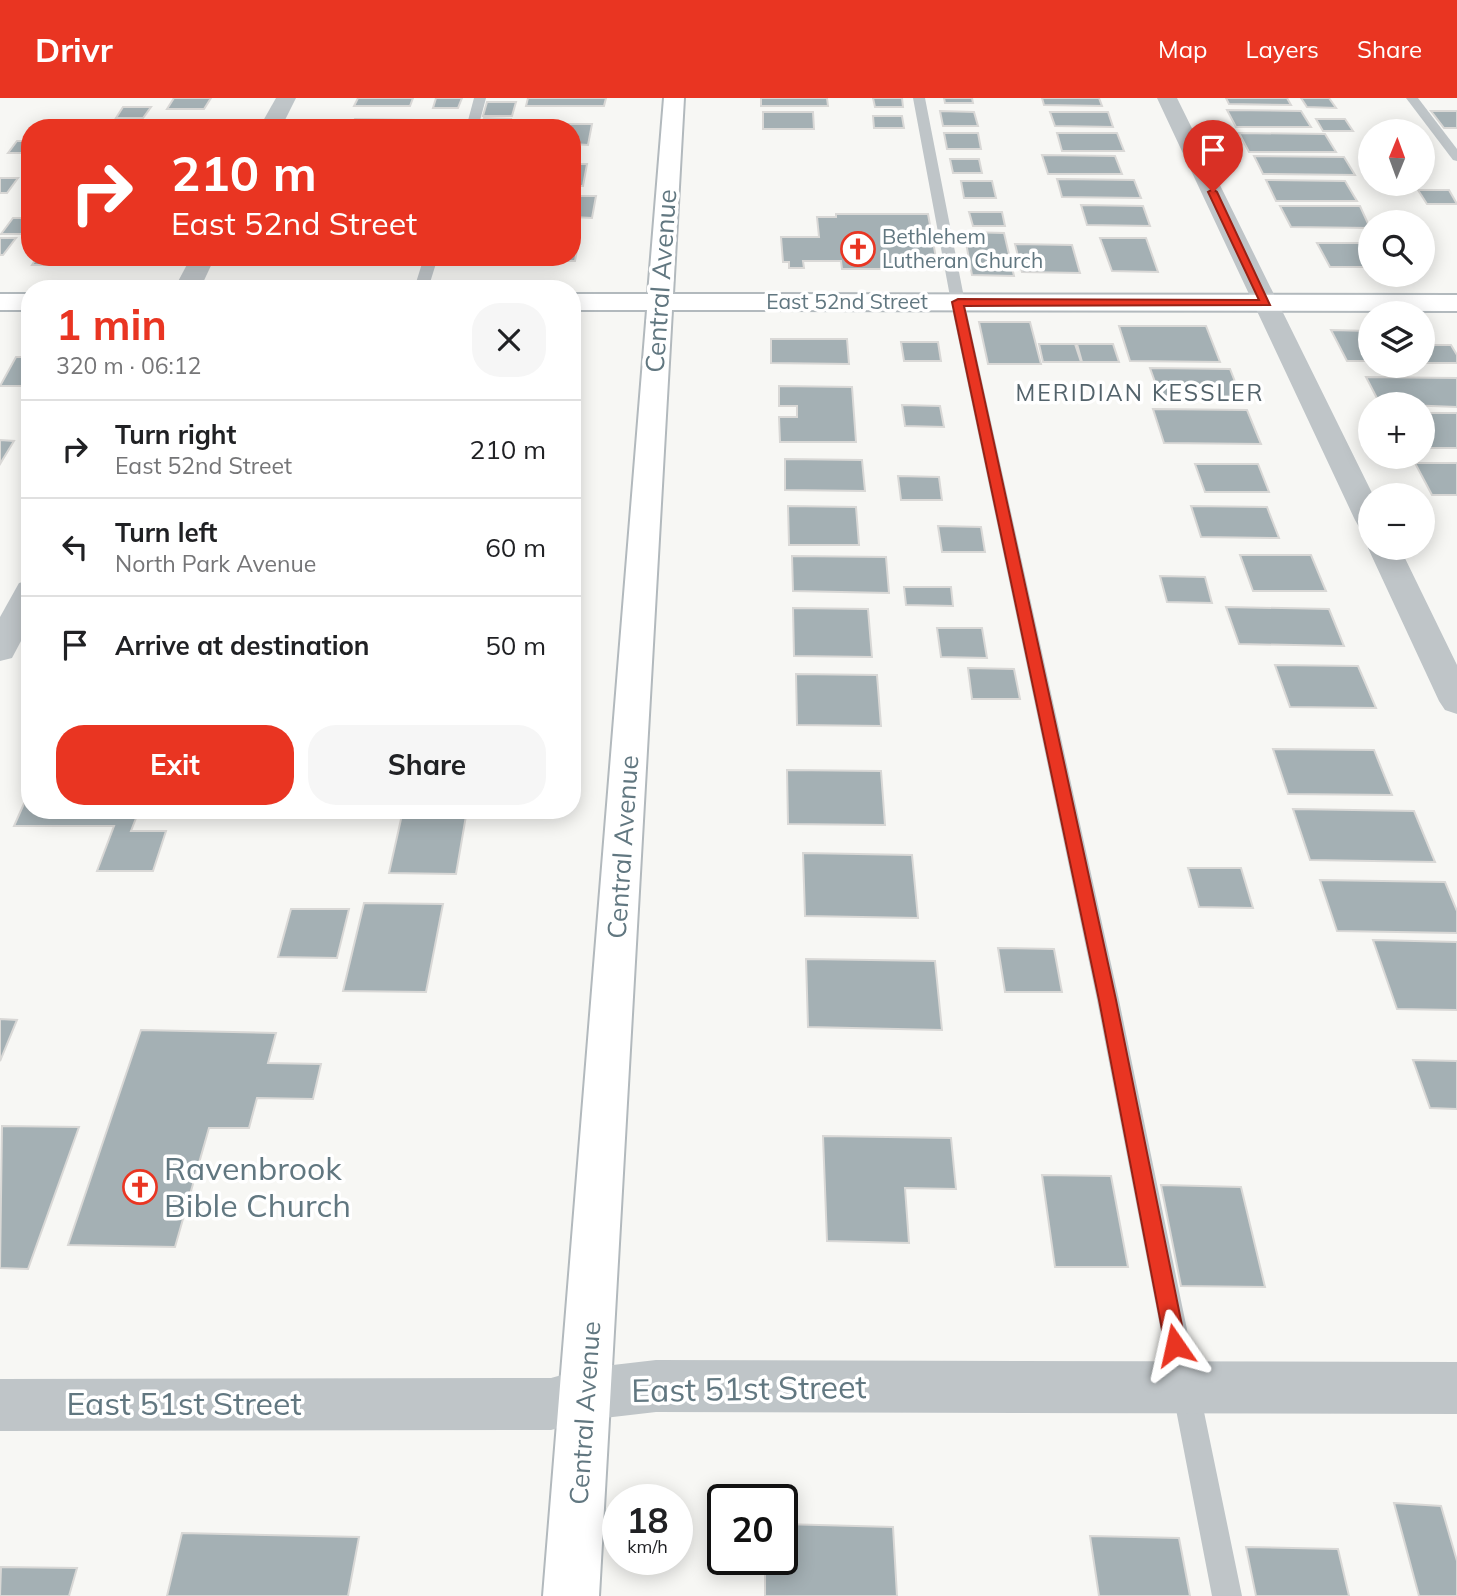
<!DOCTYPE html>
<meta charset="utf-8">
<style>
body{margin:0;font-family:Mulish,sans-serif;background:#f6f6f6;color:#202124;height:100vh;display:flex;flex-direction:column;font-size:26px;white-space:nowrap}
*{box-sizing:border-box;margin:0}
p{font-size:23px;color:#757577}
.icon{flex:none;width:38px;height:38px;fill:none;stroke:currentColor;stroke-width:2;stroke-linecap:round;stroke-linejoin:round}
.map{position:relative;flex:1;overflow:hidden}
.side{position:absolute;left:21px;top:182px;width:560px;height:539px;display:flex;flex-direction:column;background:#fff;border-radius:28px;box-shadow:0 4px 18px #0003}
.side>*{flex:none}
.banner{position:absolute;left:21px;top:21px;width:560px;height:147px;border-radius:28px;box-shadow:0 4px 18px #0003;background:#e93522;color:#fff;overflow:hidden}
.needle{width:46px;rotate:1deg}
.tools{position:absolute;left:1358px;top:21px;display:grid;gap:14px}
.tools a{display:grid;place-items:center;width:77px;height:77px;border-radius:50%;background:#fff;box-shadow:0 4px 18px #0003;font-size:35px}
.speed{position:absolute;left:602px;top:1386px;display:flex;gap:14px;font-size:35px;font-weight:700;text-align:center}
.speed>*{display:grid;place-content:center;width:91px;height:91px;border-radius:50%;background:#fff;box-shadow:0 4px 18px #0003;line-height:1}
.speed small{font-size:18px;font-weight:400}
.speed .limit{border:4px solid #111;border-radius:10px;background:#fff;color:#111}
.pin{position:absolute;display:grid;place-items:center;width:60px;height:60px;color:#fff;margin:-72px -30px;border-radius:50% 50% 50% 0;rotate:-45deg;box-shadow:0 0 7px #0007}
.pin .icon{rotate:45deg}
.me{position:absolute;width:77px;margin:-38px;rotate:349deg;stroke-linejoin:round;filter:drop-shadow(0 0 5px #0008)}
.turn{display:flex;align-items:center;gap:24px;height:147px;padding:0 35px;font-size:32px}
.turn .icon{width:91px;height:91px;stroke-width:2.5}
.turn b{display:block;font-size:49px;line-height:60px}
.round{display:grid;place-items:center;flex:none;width:74px;height:74px;border-radius:28px;background:#f6f6f6}
.summary{display:flex;align-items:center;justify-content:space-between;height:119px;padding:0 35px}
h1{font-size:42px;font-weight:700;line-height:52px;color:#e93522}
.primary-button{display:flex;gap:14px;margin-top:auto;padding:14px 35px}
.primary-button a{flex:1;height:80px;border-radius:28px;background:#e93522;color:#fff;font-size:28px;font-weight:700;line-height:80px;text-align:center}
.primary-button a+a{background:#f6f6f6;color:#202124}
ul{padding:0;list-style:none}
li{display:flex;align-items:center;gap:21px;height:98px;padding:0 35px;border-top:2px solid #e0e0e0}
li div{flex:1}
li b{display:block;font-size:26px}
li em{font-style:normal}
header{display:flex;align-items:center;gap:42px;box-sizing:border-box;height:98px;padding:0 35px;background:#e93522;color:#fff}
header strong{font-size:33px}
nav{display:flex;gap:38px;margin-inline-start:auto;font-size:24px}
.map>svg:first-child{display:block}
.building{fill:#a4b0b4;stroke:#d9d8d6;stroke-width:2}
.lines{fill:none;stroke-linecap:round;stroke-linejoin:round}
.secondary-casing{stroke:#b2b9bd;stroke-width:4}
.lane{fill:#bfc5c8;fill-rule:evenodd}
.street{fill:#bfc5c8;fill-rule:evenodd}
.secondary{fill:#fff;fill-rule:evenodd}
.route{fill:#e93522;stroke:#972216;stroke-width:2}
.labels{text-anchor:middle;stroke-width:7;stroke-linejoin:round;paint-order:stroke}
.far-poi-label{font-size:21px;fill:#617780;stroke:#fff;text-anchor:start}
.far-street-label{font-size:21px;fill:#617780;stroke:#fff}
.far-neighbourhood-label{font-size:23px;letter-spacing:2px;fill:#53636b;stroke:#fff}
.street-label{font-size:26px;fill:#617780;stroke:#fff}
.near-poi-label{font-size:32px;fill:#617780;stroke:#fff;text-anchor:start}
.near-street-label{font-size:32px;fill:#617780;stroke:#fff}
</style>
<header>
<strong>Drivr</strong>
<nav><a>Map</a><a>Layers</a><a>Share</a></nav>
</header>
<div class="map">
<svg width="1457" height="1498" viewBox="0 0 1457 1498">
<rect width="100%" height="100%" fill="#f7f7f4"/>
<g class="building">
<path d="M 174,0 L 211,0 L 204,11 L 167,11 Z"/>
<path d="M 358,0 L 413,0 L 410,8 L 354,8 Z"/>
<path d="M 436,0 L 462,0 L 458,10 L 433,10 Z"/>
<path d="M 528,0 L 606,0 L 604,8 L 526,8 Z"/>
<path d="M 761,0 L 827,0 L 828,8 L 761,8 Z"/>
<path d="M 873,0 L 902,0 L 903,9 L 875,9 Z"/>
<path d="M 944,0 L 972,0 L 973,5 L 945,5 Z"/>
<path d="M 1042,0 L 1099,0 L 1102,8 L 1044,7 Z"/>
<path d="M 1226,0 L 1287,0 L 1291,7 L 1229,6 Z"/>
<path d="M 1301,0 L 1329,0 L 1336,10 L 1307,9 Z"/>
<path d="M 487,4 L 516,4 L 512,18 L 483,18 Z"/>
<path d="M 123,9 L 151,9 L 143,20 L 116,20 Z"/>
<path d="M 1227,12 L 1301,13 L 1311,29 L 1236,29 Z"/>
<path d="M 940,13 L 974,14 L 978,28 L 943,28 Z"/>
<path d="M 1431,13 L 1457,13 L 1457,30 L 1444,30 Z"/>
<path d="M 763,14 L 813,14 L 814,31 L 763,31 Z"/>
<path d="M 1050,14 L 1108,14 L 1113,29 L 1055,28 Z"/>
<path d="M 873,18 L 902,18 L 904,30 L 874,30 Z"/>
<path d="M 484,20 L 511,21 L 509,30 L 481,30 Z"/>
<path d="M 355,21 L 415,22 L 412,30 L 351,30 Z"/>
<path d="M 1316,21 L 1345,21 L 1353,33 L 1323,33 Z"/>
<path d="M 127,22 L 198,22 L 193,30 L 121,30 Z"/>
<path d="M 533,26 L 592,26 L 588,47 L 572,46 L 572,30 L 532,30 Z"/>
<path d="M 944,35 L 978,35 L 981,51 L 947,51 Z"/>
<path d="M 1057,35 L 1117,35 L 1124,53 L 1062,53 Z"/>
<path d="M 1239,35 L 1325,36 L 1336,54 L 1249,54 Z"/>
<path d="M 17,43 L 30,43 L 30,55 L 8,55 Z"/>
<path d="M 1042,57 L 1115,58 L 1122,76 L 1048,76 Z"/>
<path d="M 1254,58 L 1344,59 L 1355,77 L 1263,76 Z"/>
<path d="M 950,61 L 979,61 L 982,75 L 953,75 Z"/>
<path d="M 572,66 L 587,66 L 583,88 L 572,88 Z"/>
<path d="M 0,80 L 18,80 L 7,95 L 0,95 Z"/>
<path d="M 1057,81 L 1134,82 L 1141,100 L 1062,99 Z"/>
<path d="M 1266,82 L 1345,83 L 1357,103 L 1276,103 Z"/>
<path d="M 961,83 L 992,83 L 996,100 L 964,100 Z"/>
<path d="M 1418,92 L 1449,92 L 1457,106 L 1427,106 Z"/>
<path d="M 572,98 L 596,98 L 592,120 L 572,119 Z"/>
<path d="M 1081,107 L 1143,108 L 1150,128 L 1087,127 Z"/>
<path d="M 1280,108 L 1360,108 L 1370,130 L 1291,129 Z"/>
<path d="M 969,114 L 1002,114 L 1005,128 L 973,128 Z"/>
<path d="M 836,116 L 928,116 L 938,171 L 842,171 L 841,163 L 803,163 L 804,170 L 789,170 L 789,164 L 783,164 L 781,139 L 819,139 L 817,119 L 836,119 Z"/>
<path d="M 13,120 L 30,120 L 30,136 L 1,136 Z"/>
<path d="M 964,134 L 1004,135 L 1014,178 L 972,177 Z"/>
<path d="M 0,140 L 16,140 L 3,157 L 0,157 Z"/>
<path d="M 1100,140 L 1146,140 L 1158,174 L 1112,173 Z"/>
<path d="M 572,141 L 579,141 L 575,163 L 496,163 L 497,159 L 572,159 Z"/>
<path d="M 1317,145 L 1370,145 L 1370,169 L 1330,169 Z"/>
<path d="M 1015,146 L 1072,147 L 1080,175 L 1022,174 Z"/>
<path d="M 37,159 L 125,159 L 120,167 L 32,167 Z"/>
<path d="M 286,159 L 357,159 L 355,165 L 284,164 Z"/>
<path d="M 979,224 L 1030,224 L 1041,266 L 988,266 Z"/>
<path d="M 1119,228 L 1206,228 L 1220,264 L 1130,263 Z"/>
<path d="M 1331,232 L 1370,233 L 1370,263 L 1347,263 Z"/>
<path d="M 771,241 L 847,241 L 849,266 L 771,265 Z"/>
<path d="M 901,244 L 938,244 L 941,263 L 904,263 Z"/>
<path d="M 1039,246 L 1075,246 L 1081,264 L 1043,264 Z"/>
<path d="M 1077,246 L 1113,246 L 1119,264 L 1082,264 Z"/>
<path d="M 1423,247 L 1451,247 L 1457,257 L 1457,265 L 1425,265 Z"/>
<path d="M 16,259 L 30,259 L 30,288 L 0,288 Z"/>
<path d="M 1150,270 L 1230,271 L 1241,299 L 1160,298 Z"/>
<path d="M 1366,279 L 1457,280 L 1457,309 L 1380,306 Z"/>
<path d="M 779,288 L 852,289 L 856,344 L 780,344 L 779,319 L 797,319 L 797,308 L 779,308 Z"/>
<path d="M 902,307 L 940,308 L 944,329 L 905,328 Z"/>
<path d="M 1153,311 L 1247,312 L 1261,346 L 1164,345 Z"/>
<rect x="1423" y="315" width="34" height="35"/>
<path d="M 0,342 L 14,343 L 0,366 Z"/>
<path d="M 785,361 L 862,362 L 865,393 L 785,392 Z"/>
<path d="M 1415,365 L 1457,365 L 1457,397 L 1432,397 Z"/>
<path d="M 1195,366 L 1258,366 L 1269,394 L 1205,394 Z"/>
<path d="M 898,378 L 939,379 L 942,402 L 901,402 Z"/>
<path d="M 788,408 L 856,409 L 859,447 L 789,447 Z"/>
<path d="M 1191,408 L 1267,409 L 1279,440 L 1201,439 Z"/>
<path d="M 938,428 L 981,429 L 985,454 L 942,454 Z"/>
<path d="M 1240,457 L 1311,457 L 1326,493 L 1253,493 Z"/>
<path d="M 792,458 L 886,459 L 889,495 L 793,493 Z"/>
<path d="M 1160,478 L 1205,479 L 1212,505 L 1167,504 Z"/>
<path d="M 904,489 L 951,489 L 953,508 L 906,507 Z"/>
<path d="M 1226,509 L 1329,511 L 1344,548 L 1239,546 Z"/>
<path d="M 793,510 L 868,511 L 872,559 L 794,558 Z"/>
<path d="M 937,530 L 982,530 L 987,560 L 941,559 Z"/>
<path d="M 1275,567 L 1358,568 L 1376,610 L 1290,609 Z"/>
<path d="M 968,570 L 1014,571 L 1020,601 L 972,601 Z"/>
<path d="M 796,576 L 877,577 L 881,628 L 797,627 Z"/>
<path d="M 1273,651 L 1374,652 L 1392,697 L 1288,696 Z"/>
<path d="M 787,672 L 881,673 L 885,727 L 788,726 Z"/>
<path d="M 30,692 L 30,712 L 138,715 L 131,733 L 166,733 L 153,773 L 97,773 L 114,728 L 14,728 Z"/>
<path d="M 1293,711 L 1414,713 L 1435,764 L 1310,762 Z"/>
<path d="M 403,712 L 467,712 L 456,776 L 389,775 Z"/>
<path d="M 803,755 L 912,757 L 918,820 L 805,818 Z"/>
<path d="M 1188,770 L 1241,770 L 1253,810 L 1199,809 Z"/>
<path d="M 1320,782 L 1445,784 L 1457,813 L 1457,835 L 1337,833 Z"/>
<path d="M 364,805 L 443,806 L 426,894 L 343,893 Z"/>
<path d="M 291,811 L 349,811 L 337,860 L 278,859 Z"/>
<path d="M 1373,842 L 1457,844 L 1457,912 L 1397,911 Z"/>
<path d="M 998,850 L 1054,851 L 1062,894 L 1005,894 Z"/>
<path d="M 806,861 L 935,863 L 942,932 L 808,929 Z"/>
<path d="M 0,921 L 17,922 L 0,963 Z"/>
<path d="M 141,932 L 276,935 L 268,965 L 321,966 L 313,1001 L 257,1000 L 249,1030 L 209,1030 L 175,1149 L 68,1147 Z"/>
<path d="M 1413,962 L 1457,963 L 1457,1011 L 1430,1010 Z"/>
<path d="M 2,1028 L 79,1029 L 28,1171 L 0,1170 Z"/>
<path d="M 823,1038 L 951,1040 L 956,1091 L 905,1090 L 909,1145 L 827,1143 Z"/>
<path d="M 1042,1077 L 1111,1078 L 1128,1169 L 1055,1169 Z"/>
<path d="M 1161,1087 L 1241,1089 L 1265,1189 L 1181,1188 Z"/>
<path d="M 1394,1405 L 1441,1408 L 1457,1463 L 1457,1498 L 1419,1498 Z"/>
<path d="M 782,1426 L 893,1429 L 897,1498 L 765,1498 L 765,1461 L 782,1461 Z"/>
<path d="M 182,1435 L 359,1439 L 348,1498 L 167,1498 Z"/>
<path d="M 1090,1438 L 1179,1440 L 1190,1498 L 1099,1498 Z"/>
<path d="M 1246,1449 L 1338,1451 L 1349,1498 L 1256,1498 Z"/>
<path d="M 1,1469 L 77,1470 L 69,1498 L 0,1498 Z"/>
</g>
<g class="lines">
<g class="secondary-casing">
<g id="secondary">
<path d="M 664,0 L 684,0 L 673,196 L 1457,197 L 1457,213 L 672,212 L 599,1498 L 543,1498 L 647,212 L 572,212 L 572,196 L 648,196 Z"/>
<rect x="0" y="196" width="30" height="16"/>
</g>
</g>
<g class="lane">
<path d="M 474,0 L 486,0 L 478,30 L 466,30 Z"/>
<path d="M 913,0 L 925,0 L 968,220 L 1119,902 L 1242,1498 L 1212,1498 L 1097,902 L 954,220 Z"/>
<path d="M 1406,0 L 1418,0 L 1457,51 L 1457,63 L 1453,62 Z"/>
<path d="M 424,159 L 438,159 L 428,191 L 414,191 Z"/>
</g>
<g class="street">
<path d="M 276,0 L 296,0 L 281,30 L 259,30 Z"/>
<path d="M 1157,0 L 1177,0 L 1373,397 L 1370,397 L 1370,432 L 1359,429 L 1355,422 Z"/>
<path d="M 191,159 L 215,159 L 200,191 L 174,191 Z"/>
<path d="M 1370,447 L 1370,450 L 1400,450 L 1457,567 L 1457,616 L 1445,612 L 1439,603 L 1368,450 Z"/>
<path d="M 30,482 L 30,526 L 12,560 L 0,563 L 0,519 L 19,485 Z"/>
<path d="M 656,1262 L 1457,1264 L 1457,1316 L 656,1314 L 587,1322 L 551,1332 L 0,1333 L 0,1281 L 551,1280 L 587,1270 Z"/>
</g>
<use href="#secondary" class="secondary"/>
</g>
<path class="route" d="M 1213,91 L 1217,94 L 1270,207 L 964,208 L 1116,902 L 1186,1247 L 1182,1255 L 1175,1258 L 1168,1255 L 1165,1247 L 1099,902 L 952,204 L 958,201 L 1259,202 L 1208,94 Z"/>
<defs>
<g id="church-ring" transform="scale(1.75)"><circle r="9.5" fill="#fff" stroke="#e93522" stroke-width="1.5"/><path d="M-1.2-6h2.4v3.5h3.3v2.4h-3.3V6h-2.4V-.1h-3.3v-2.4h3.3Z" fill="#e93522"/></g>
</defs>
<g fill-rule="evenodd">
<use href="#church-ring" x="858" y="151"/>
<use href="#church-ring" x="140" y="1089"/>
</g>
<g class="labels">
<g class="far-poi-label">
<text x="882" y="146">Bethlehem<tspan x="882" dy="24">Lutheran Church</tspan></text>
</g>
<g class="far-street-label">
<text x="847" y="211">East 52nd Street</text>
</g>
<g class="far-neighbourhood-label">
<text x="1140" y="303">MERIDIAN KESSLER</text>
</g>
<g class="street-label">
<text transform="translate(661 183) rotate(-86)" y="9">Central Avenue</text>
<text transform="translate(623 749) rotate(-86)" y="9">Central Avenue</text>
<text transform="translate(585 1315) rotate(-86)" y="9">Central Avenue</text>
</g>
<g class="near-poi-label">
<text x="164" y="1082">Ravenbrook<tspan x="164" dy="37">Bible Church</tspan></text>
</g>
<g class="near-street-label">
<text transform="translate(749 1291) rotate(-1)" y="11">East 51st Street</text>
<text x="184" y="1317">East 51st Street</text>
</g>
</g>
</svg>
<div class="tools">
<a><svg class="needle" viewBox="-14 -14 28 28"><path d="M0-13l5 13h-10z" fill="#e53935"/><path d="M0 13l5-13h-10z" fill="#757577"/></svg></a>
<a><svg class="icon" aria-label="search" viewBox="0 0 24 24"><circle cx="10" cy="10" r="6"/><path d="M15 15l6 6"/></svg></a>
<a><svg class="icon" aria-label="layers" viewBox="0 0 24 24"><path d="M12 4l9 5-9 5-9-5zM3 14l9 5 9-5"/></svg></a>
<a>+</a>
<a>−</a>
</div>
<div class="speed"><div>18<small>km/h</small></div><div class="limit">20</div></div>
<div class="pin" style="left:1213px;top:94px;background:#d93025"><svg class="icon" aria-label="arrive" viewBox="0 0 24 24"><path d="M6 21V4h12l-3 4 3 4H6"/></svg></div>
<svg class="me" style="left:1175px;top:1247px" viewBox="-20 -20 40 40"><path d="M0-17L14 15 0 8-14 15z" fill="#e93522" stroke="#fff" stroke-width="4"/></svg>
<div class="banner">
<div class="turn"><svg class="icon" aria-label="right" viewBox="0 0 24 24"><path d="M7 20v-9h11M14 6l5 5-5 5"/></svg><div><b>210 m</b>East 52nd Street</div></div>
</div>
<section class="side">
<div class="summary"><div><h1>1 min</h1><p>320 m · 06:12</p></div><a class="round"><svg class="icon" aria-label="close" viewBox="0 0 24 24"><path d="M6 6l12 12M18 6L6 18"/></svg></a></div>
<ul>
<li><svg class="icon" aria-label="right" viewBox="0 0 24 24"><path d="M7 20v-9h11M14 6l5 5-5 5"/></svg><div><b>Turn right</b><p>East 52nd Street</p></div><em>210 m</em></li>
<li><svg class="icon" aria-label="left" viewBox="0 0 24 24"><path d="M17 20v-9H6M10 6l-5 5 5 5"/></svg><div><b>Turn left</b><p>North Park Avenue</p></div><em>60 m</em></li>
<li><svg class="icon" aria-label="arrive" viewBox="0 0 24 24"><path d="M6 21V4h12l-3 4 3 4H6"/></svg><div><b>Arrive at destination</b></div><em>50 m</em></li>
</ul>
<div class="primary-button"><a>Exit</a><a>Share</a></div>
</section>
</div>
